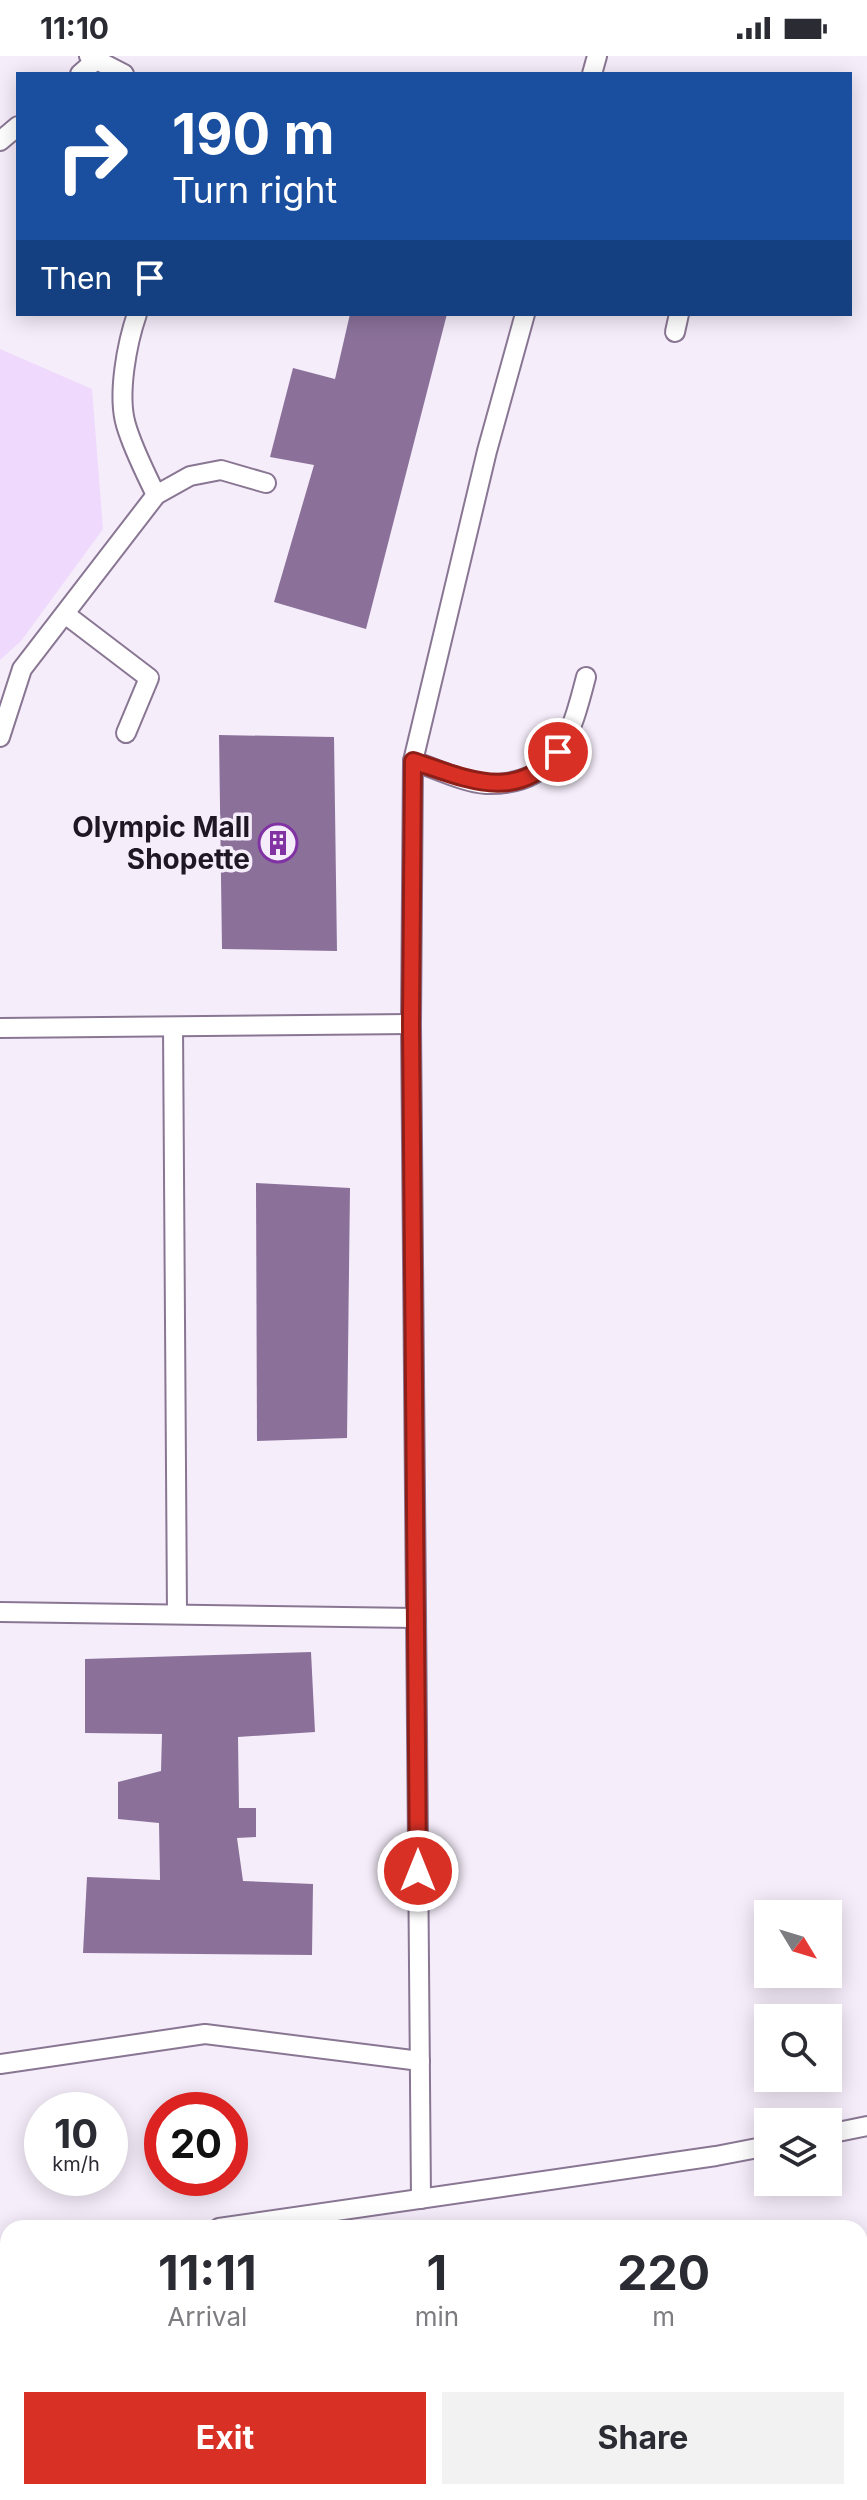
<!DOCTYPE html>
<style>
body{margin:0;font-family:Inter,sans-serif;background:#f2f2f3;color:#2b2b33;height:100vh;display:flex;flex-direction:column;font-size:30px;white-space:nowrap}
*{box-sizing:border-box;margin:0}
p{font-size:26px;color:#7c7c81}
.icon{flex:none;width:44px;height:44px;fill:none;stroke:currentColor;stroke-width:2;stroke-linecap:round;stroke-linejoin:round}
.map{position:relative;flex:1;overflow:hidden}
.drawer{position:absolute;left:0px;top:2164px;width:868px;height:280px;display:flex;flex-direction:column;background:#fff;border-radius:24px 24px 0 0;box-shadow:0 4px 20px #0003}
.drawer>*{flex:none}
.hud{position:absolute;left:16px;top:16px;width:836px;height:244px;border-radius:0px;box-shadow:0 4px 20px #0003;background:#1a4fa0;color:#fff;overflow:hidden}
.needle{width:52px;rotate:128deg}
.tools{position:absolute;left:754px;top:1844px;display:grid;gap:16px}
.tools a{display:grid;place-items:center;width:88px;height:88px;border-radius:0px;background:#fff;box-shadow:0 4px 20px #0003;font-size:40px}
.speed{position:absolute;left:24px;top:2036px;display:flex;gap:16px;font-size:40px;font-weight:700;text-align:center}
.speed>*{display:grid;place-content:center;width:104px;height:104px;border-radius:50%;background:#fff;box-shadow:0 4px 20px #0003;line-height:1}
.speed small{font-size:20px;font-weight:400}
.speed .limit{border:12px solid #d22;background:#fff;color:#111}
.pin{position:absolute;display:grid;place-items:center;width:68px;height:68px;color:#fff;margin:-34px;border:4px solid #fff;border-radius:50%;box-shadow:0 2px 8px #0007}
.me{position:absolute;width:88px;margin:-44px;rotate:0deg;stroke-linejoin:round;filter:drop-shadow(0 0 6px #0008)}
.turn{display:flex;align-items:center;gap:28px;height:168px;padding:0 24px;font-size:36px}
.turn .icon{width:104px;height:104px;stroke-width:2.5}
.turn b{display:block;font-size:56px;line-height:68px}
.then{display:flex;align-items:center;height:76px;padding:0 24px;background:#0003;gap:16px;font-size:30px}
.eta{display:flex;justify-content:space-evenly;align-items:center;height:136px;text-align:center}
.eta b{font-size:48px;font-weight:700;line-height:56px}
.button{display:flex;gap:16px;margin-top:auto;padding:16px 24px}
.button a{flex:1;height:92px;border-radius:0px;background:#d93025;color:#fff;font-size:32px;font-weight:700;line-height:92px;text-align:center}
.button a+a{background:#f2f2f3;color:#2b2b33}
.status{display:flex;justify-content:space-between;align-items:center;height:56px;padding:0 40px;background:#fff;direction:ltr}
.status svg{height:22px;fill:currentColor}
.map>svg:first-child{display:block}
.green{fill:#efd9fc}
.building{fill:#8b719a}
.lines{fill:none;stroke-linecap:round;stroke-linejoin:round}
.service-casing{stroke:#897693;stroke-width:22}
.path{stroke:#877f8b;stroke-width:5;stroke-dasharray:6 6;stroke-linecap:butt}
.service{stroke:#fff;stroke-width:18}
.route-casing{stroke:#8d1f18;stroke-width:20}
.route{stroke:#d93025;stroke-width:14}
.labels{text-anchor:middle;stroke-width:7;stroke-linejoin:round;paint-order:stroke}
.poi-label{font-size:28px;font-weight:bold;fill:#1f1723;stroke:#f5edfa;text-anchor:end}
</style>
<div class="status"><b>11:10</b><svg viewBox="0 0 49 12"><path d="M0 12V9h3v3zM5 12V6h3v6zM10 12V3h3v9zM15 12V0h3v12zM26 1h20v11H26zM47 4h2v5h-2z"/></svg></div>
<div class="map">
<svg width="867" height="2444" viewBox="0 0 867 2444">
<rect width="100%" height="100%" fill="#f5edfa"/>
<g class="green">
<path d="M 0,293 L 92,333 L 103,473 L 21,585 L 0,604 Z"/>
<path d="M 8,2405 L 8,2436 L 123,2436 L 124,2444 L 0,2444 L 0,2408 Z"/>
<path d="M 235,2436 L 570,2436 L 582,2444 L 236,2444 Z"/>
</g>
<g class="building">
<path d="M 350,258 L 447,258 L 366,573 L 274,546 L 314,409 L 270,401 L 293,312 L 335,323 Z"/>
<path d="M 219,679 L 334,681 L 337,895 L 222,893 Z"/>
<path d="M 256,1127 L 350,1132 L 347,1382 L 257,1385 Z"/>
<path d="M 311,1596 L 315,1676 L 238,1681 L 239,1752 L 256,1752 L 256,1781 L 237,1782 L 243,1825 L 313,1828 L 312,1899 L 83,1897 L 87,1821 L 160,1824 L 159,1767 L 118,1763 L 118,1726 L 161,1715 L 162,1678 L 85,1677 L 85,1603 Z"/>
</g>
<g class="lines">
<g class="service-casing">
<g id="service">
<path d="M 89,0 L 124,18"/>
<path d="M 80,18 L 96,4"/>
<path d="M 592,18 L 597,0"/>
<path d="M 0,85 L 18,70"/>
<path d="M 137,258 C 127,287 117,339 126,369 C 133,393 145,416 156,439"/>
<path d="M 675,276 L 679,258"/>
<path d="M 65,558 L 149,622 L 126,677"/>
<path d="M 0,681 L 22,613 L 156,439 L 190,420 L 221,414 L 266,427"/>
<path d="M 413,705 C 434,712 465,727 486,728 C 558,730 571,679 586,621"/>
<path d="M 173,971 L 177,1558"/>
<path d="M 0,972 L 411,968"/>
<path d="M 0,1556 L 416,1562"/>
<path d="M 0,2008 L 205,1978 L 420,2005"/>
<path d="M 828,2078 L 867,2070"/>
<path d="M 421,2143 L 411,968 L 413,705 L 487,395 L 525,258"/>
<path d="M 219,2172 L 716,2100 L 768,2090"/>
<path d="M 0,2199 L 8,2198"/>
</g>
</g>
<path class="path" d="M 194,2436 L 195,2444"/>
<use href="#service" class="service"/>
</g>
<g class="lines">
<g class="route-casing">
<path id="route" d="M 418,1815 L 411,968 L 413,705 C 465,722 517,748 558,696"/>
</g>
<use href="#route" class="route"/>
</g>
<defs>
<g id="building-ring" transform="scale(2)"><circle r="9.5" fill="#f5edfa" stroke="#8133a4" stroke-width="1.5"/><path d="M-4-6H4V6H1V3H-1V6H-4ZM-2.5-4.3h1.7v1.8h-1.7ZM.8-4.3h1.7v1.8H.8ZM-2.5-1h1.7V.8h-1.7ZM.8-1h1.7V.8H.8Z" fill="#8133a4"/></g>
</defs>
<g fill-rule="evenodd">
<use href="#building-ring" x="278" y="787"/>
</g>
<g class="labels">
<g class="poi-label">
<text x="250" y="781">Olympic Mall<tspan x="250" dy="32">Shopette</tspan></text>
</g>
</g>
</svg>
<div class="tools">
<a><svg class="needle" viewBox="-14 -14 28 28"><path d="M0-13l5 13h-10z" fill="#e53935"/><path d="M0 13l5-13h-10z" fill="#7c7c81"/></svg></a>
<a><svg class="icon" aria-label="search" viewBox="0 0 24 24"><circle cx="10" cy="10" r="6"/><path d="M15 15l6 6"/></svg></a>
<a><svg class="icon" aria-label="layers" viewBox="0 0 24 24"><path d="M12 4l9 5-9 5-9-5zM3 14l9 5 9-5"/></svg></a>
</div>
<div class="speed"><div>10<small>km/h</small></div><div class="limit">20</div></div>
<div class="pin" style="left:558px;top:696px;background:#d93025"><svg class="icon" aria-label="arrive" viewBox="0 0 24 24"><path d="M6 21V4h12l-3 4 3 4H6"/></svg></div>
<svg class="me" style="left:418px;top:1815px" viewBox="-20 -20 40 40"><circle r="17" fill="#d93025" stroke="#fff" stroke-width="3"/><path d="M0-11L8 9 0 5-8 9z" fill="#fff"/></svg>
<div class="hud">
<div class="turn"><svg class="icon" aria-label="right" viewBox="0 0 24 24"><path d="M7 20v-9h11M14 6l5 5-5 5"/></svg><div><b>190 m</b>Turn right</div></div>
<div class="then">Then<svg class="icon" aria-label="arrive" viewBox="0 0 24 24"><path d="M6 21V4h12l-3 4 3 4H6"/></svg></div>
</div>
<section class="drawer">
<div class="eta">
<div><b>11:11</b><p>Arrival</p></div>
<div><b>1</b><p>min</p></div>
<div><b>220</b><p>m</p></div>
</div>
<div class="button"><a>Exit</a><a>Share</a></div>
</section>
</div>
